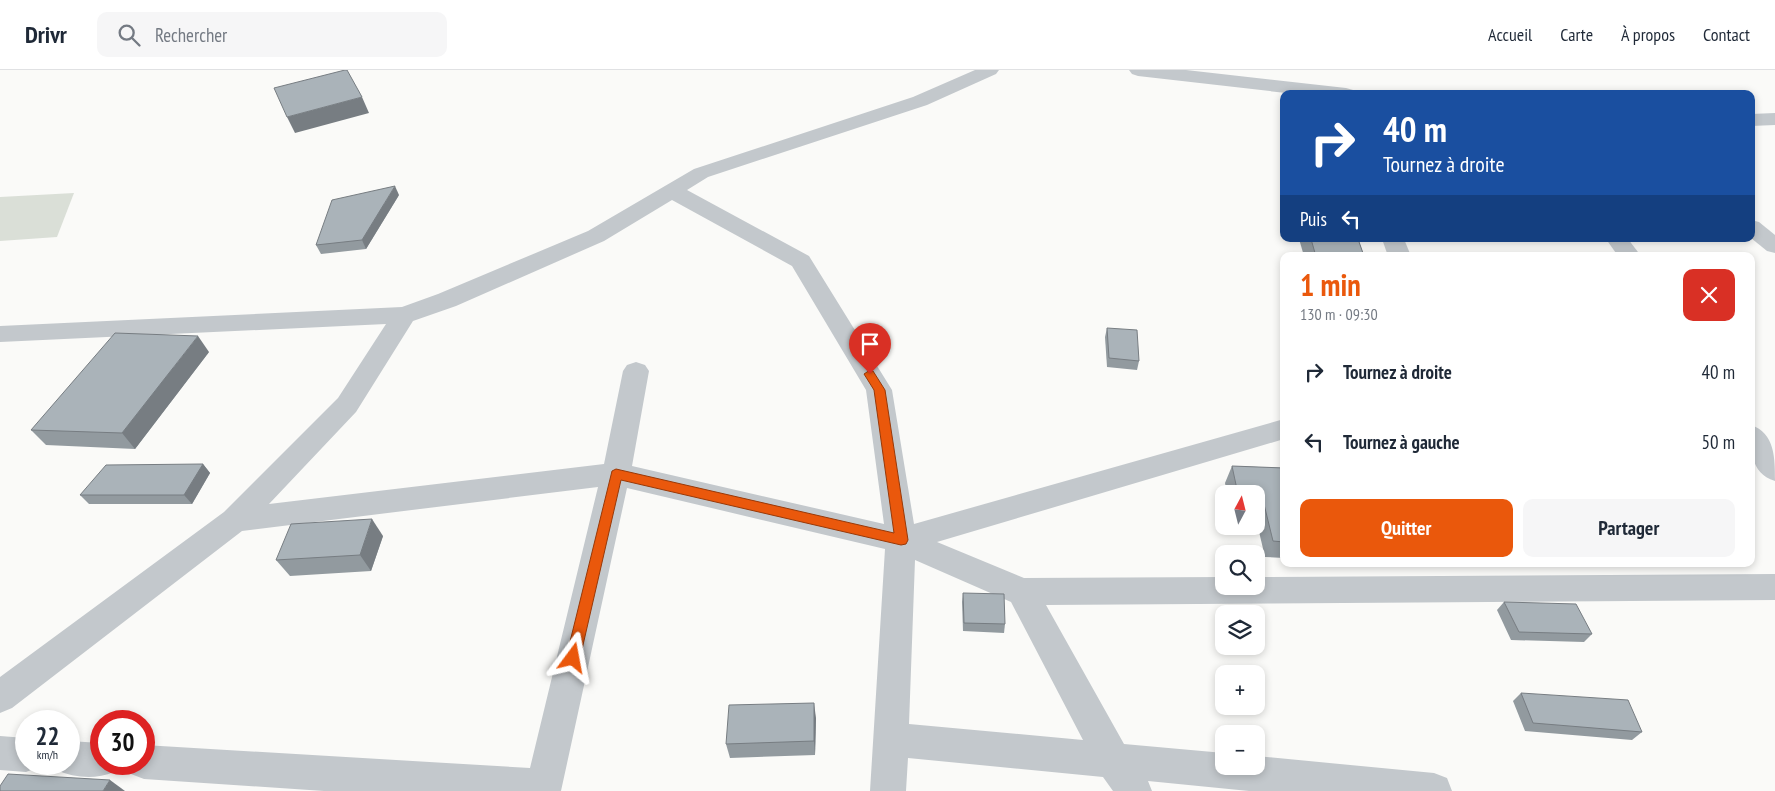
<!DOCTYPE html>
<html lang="fr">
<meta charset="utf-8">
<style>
body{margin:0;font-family:"PT Sans Narrow",sans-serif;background:#f6f6f7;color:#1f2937;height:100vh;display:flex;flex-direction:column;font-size:19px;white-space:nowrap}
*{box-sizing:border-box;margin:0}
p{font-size:16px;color:#747a83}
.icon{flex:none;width:28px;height:28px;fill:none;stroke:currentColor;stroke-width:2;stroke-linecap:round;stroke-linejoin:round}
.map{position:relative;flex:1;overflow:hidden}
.drawer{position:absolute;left:1280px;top:182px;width:475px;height:315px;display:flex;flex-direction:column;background:#fff;border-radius:10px;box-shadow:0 2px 8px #0003}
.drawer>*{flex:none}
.top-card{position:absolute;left:1280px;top:20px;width:475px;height:152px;border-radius:10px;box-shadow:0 2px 8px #0003;background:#1a4fa0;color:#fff;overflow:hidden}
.needle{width:32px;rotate:7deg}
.controls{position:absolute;left:1215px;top:415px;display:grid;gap:10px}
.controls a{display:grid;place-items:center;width:50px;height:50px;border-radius:10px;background:#fff;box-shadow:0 2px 8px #0003;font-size:25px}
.speed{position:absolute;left:15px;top:640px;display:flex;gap:10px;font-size:25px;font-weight:700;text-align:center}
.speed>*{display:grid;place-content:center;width:65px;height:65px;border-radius:50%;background:#fff;box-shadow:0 2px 8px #0003;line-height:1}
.speed small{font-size:12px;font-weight:400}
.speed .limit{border:8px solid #d22;background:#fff;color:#111}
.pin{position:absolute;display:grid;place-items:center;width:42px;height:42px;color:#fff;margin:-51px -21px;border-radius:50% 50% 50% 0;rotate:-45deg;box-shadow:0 0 5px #0007}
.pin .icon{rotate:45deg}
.me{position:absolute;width:55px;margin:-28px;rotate:13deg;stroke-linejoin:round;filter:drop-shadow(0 0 4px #0008)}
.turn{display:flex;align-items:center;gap:18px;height:105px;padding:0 20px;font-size:22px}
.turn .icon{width:65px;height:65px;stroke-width:2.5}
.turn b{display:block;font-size:35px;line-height:42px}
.then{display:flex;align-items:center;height:48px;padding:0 20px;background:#0003;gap:10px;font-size:19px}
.round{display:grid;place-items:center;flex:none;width:52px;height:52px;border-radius:10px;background:#f6f6f7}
.headline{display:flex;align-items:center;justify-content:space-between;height:85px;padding:0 20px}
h1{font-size:30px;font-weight:700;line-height:38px;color:#ea580c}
.action{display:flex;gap:10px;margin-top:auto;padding:10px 20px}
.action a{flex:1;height:58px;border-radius:10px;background:#ea580c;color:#fff;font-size:20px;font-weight:700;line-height:58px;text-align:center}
.action a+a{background:#f6f6f7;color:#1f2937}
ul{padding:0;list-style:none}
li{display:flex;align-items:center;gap:15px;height:70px;padding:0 20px}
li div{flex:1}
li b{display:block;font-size:19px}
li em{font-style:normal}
header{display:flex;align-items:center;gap:30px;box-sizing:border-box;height:70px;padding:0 25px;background:#fff;border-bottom:1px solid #e0e1e3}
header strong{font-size:24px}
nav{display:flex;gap:28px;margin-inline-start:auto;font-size:18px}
.search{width:350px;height:45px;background:#f6f6f7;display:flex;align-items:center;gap:12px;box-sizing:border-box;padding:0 18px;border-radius:10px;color:#747a83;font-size:19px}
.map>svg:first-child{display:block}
.green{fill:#dadfd7}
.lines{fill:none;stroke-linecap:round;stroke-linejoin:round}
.minor{fill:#c3c8cc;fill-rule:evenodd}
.wall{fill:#929a9f}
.shaded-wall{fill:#777d82}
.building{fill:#aab3b9;stroke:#777d82}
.route{fill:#ea580c;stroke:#983908}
</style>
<header>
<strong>Drivr</strong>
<div class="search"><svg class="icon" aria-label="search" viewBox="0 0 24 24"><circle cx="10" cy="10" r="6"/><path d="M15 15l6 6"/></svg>Rechercher</div>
<nav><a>Accueil</a><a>Carte</a><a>À propos</a><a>Contact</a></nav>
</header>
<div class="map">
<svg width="1775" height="721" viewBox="0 0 1775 721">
<rect width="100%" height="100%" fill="#fafaf8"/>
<path class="green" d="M 74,123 L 57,167 L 0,171 L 0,127 Z"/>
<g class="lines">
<g class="minor">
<path d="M 975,0 L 999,0 L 996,4 L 927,35 L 708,107 L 687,120 L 809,186 L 892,320 L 914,454 L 1284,349 L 1284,369 L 937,472 L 1024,508 L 1224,507 L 1224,516 L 1256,516 L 1256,507 L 1775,504 L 1775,530 L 1046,535 L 1124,674 L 1224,683 L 1224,696 L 1256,696 L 1256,686 L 1434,703 L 1447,708 L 1452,721 L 1249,721 L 1148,711 L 1152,721 L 1113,721 L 1103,707 L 908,688 L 906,721 L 870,721 L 885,479 L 627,418 L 561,721 L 324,721 L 144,709 L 131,704 L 127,694 L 144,694 L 144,675 L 530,698 L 598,417 L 242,461 L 12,638 L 0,643 L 0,607 L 224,442 L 338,328 L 386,254 L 0,272 L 0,256 L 402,237 L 438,224 L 588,161 L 694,99 L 913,27 ZM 672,130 L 792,196 L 866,320 L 884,454 L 632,396 L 649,301 L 645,295 L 636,292 L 627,295 L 623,301 L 604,394 L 269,434 L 356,342 L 413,251 L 456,236 L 604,171 ZM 915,490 L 1011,532 L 1083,670 L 909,654 Z"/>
<path d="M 1129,0 L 1186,0 L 1346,18 L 1353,20 L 1355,24 L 1295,24 L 1138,6 L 1132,4 Z"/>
<path d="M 1775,43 L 1775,55 L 1751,56 L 1751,44 Z"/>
<path d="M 1751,150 L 1759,152 L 1775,165 L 1775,183 L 1767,181 L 1751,168 Z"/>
<path d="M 1382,169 L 1404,169 L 1411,186 L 1388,186 Z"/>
<path d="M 1606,169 L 1628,169 L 1641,186 L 1618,186 Z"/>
<path d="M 1751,355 C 1775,363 1775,388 1775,411 C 1749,403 1751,378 1751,355 Z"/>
<path d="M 0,666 L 26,668 L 26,694 L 40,694 L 39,697 L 26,702 L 0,700 Z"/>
<path d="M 69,671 L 101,673 L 101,694 L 117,694 L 114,702 C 95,710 75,708 56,700 L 54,694 L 69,694 Z"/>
</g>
</g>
<g class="wall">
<path d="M 399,125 L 366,179 L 321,184 L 316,175 Z"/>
<path d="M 1299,169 L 1358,169 L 1364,186 L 1304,186 Z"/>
<path d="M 1107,258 L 1139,291 L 1137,300 L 1107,297 L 1105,267 Z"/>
<path d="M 209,282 L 135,379 L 46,375 L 31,360 Z"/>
<path d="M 203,394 L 210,403 L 192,434 L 89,434 L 80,425 Z"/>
<path d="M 1232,396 L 1284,398 L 1284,488 L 1265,487 L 1256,449 L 1256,424 L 1227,424 L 1225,413 Z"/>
<path d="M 383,466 L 371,501 L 290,506 L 276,490 Z"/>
<path d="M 963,523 L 1005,554 L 1004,563 L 963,561 L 962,532 Z"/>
<path d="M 1504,532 L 1592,564 L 1584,572 L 1511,570 L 1497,540 Z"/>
<path d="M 1521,623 L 1642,662 L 1632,670 L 1525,661 L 1513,631 Z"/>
<path d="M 816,648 L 815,685 L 730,688 L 726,674 Z"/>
</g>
<g class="shaded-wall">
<path d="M 362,27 L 369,43 L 295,63 L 287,47 Z"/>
<path d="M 395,116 L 399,125 L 366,179 L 362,170 Z"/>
<path d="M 198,266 L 209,282 L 135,379 L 122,363 Z"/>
<path d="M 203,394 L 210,403 L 192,434 L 184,425 Z"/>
<path d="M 372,449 L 383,466 L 371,501 L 360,485 Z"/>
<path d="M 814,633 L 816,648 L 815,685 L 814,671 Z"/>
<path d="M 110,710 L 125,721 L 103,721 Z"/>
</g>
<g class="building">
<path d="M 345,0 L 347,0 L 362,27 L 287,47 L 274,18 Z"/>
<path d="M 395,116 L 362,170 L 316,175 L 332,130 Z"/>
<path d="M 1311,169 L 1358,169 L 1364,186 L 1315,183 Z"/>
<path d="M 1107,258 L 1137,260 L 1139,291 L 1109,288 Z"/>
<path d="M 115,263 L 198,266 L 122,363 L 31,360 Z"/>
<path d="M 203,394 L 184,425 L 80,425 L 106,395 Z"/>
<path d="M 1232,396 L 1284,398 L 1284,472 L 1273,471 L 1262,426 L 1256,425 L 1256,424 L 1238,424 Z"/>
<path d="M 372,449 L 360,485 L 276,490 L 291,454 Z"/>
<path d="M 963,523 L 1004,524 L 1005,554 L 964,553 Z"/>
<path d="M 1504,532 L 1576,534 L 1592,564 L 1519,562 Z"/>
<path d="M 1521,623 L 1628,630 L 1642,662 L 1533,653 Z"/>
<path d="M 814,633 L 814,671 L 726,674 L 729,635 Z"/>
<path d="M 8,704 L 110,710 L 103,721 L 0,721 L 0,716 Z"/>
</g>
<path class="route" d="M 870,300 L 873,301 L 885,320 L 908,470 L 906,474 L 901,475 L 621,410 L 580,588 L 578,593 L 573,594 L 568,593 L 566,588 L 612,401 L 616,399 L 894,463 L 874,320 L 864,304 Z"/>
</svg>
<div class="controls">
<a><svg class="needle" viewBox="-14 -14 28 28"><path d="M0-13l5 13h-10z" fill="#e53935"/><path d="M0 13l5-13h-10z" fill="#747a83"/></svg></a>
<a><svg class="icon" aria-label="search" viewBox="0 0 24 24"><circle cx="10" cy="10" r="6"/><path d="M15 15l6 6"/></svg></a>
<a><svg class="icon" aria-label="layers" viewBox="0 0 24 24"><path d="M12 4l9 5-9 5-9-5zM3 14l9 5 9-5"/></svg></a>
<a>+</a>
<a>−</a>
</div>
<div class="speed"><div>22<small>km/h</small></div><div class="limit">30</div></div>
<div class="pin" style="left:870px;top:304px;background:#d93025"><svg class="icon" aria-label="arrive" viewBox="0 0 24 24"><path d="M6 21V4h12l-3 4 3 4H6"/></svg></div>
<svg class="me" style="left:573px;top:588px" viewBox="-20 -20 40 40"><path d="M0-17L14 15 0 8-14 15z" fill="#ea580c" stroke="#fff" stroke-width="4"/></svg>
<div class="top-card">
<div class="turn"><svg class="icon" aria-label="right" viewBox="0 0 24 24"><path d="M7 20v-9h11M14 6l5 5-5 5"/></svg><div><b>40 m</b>Tournez à droite</div></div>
<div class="then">Puis<svg class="icon" aria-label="left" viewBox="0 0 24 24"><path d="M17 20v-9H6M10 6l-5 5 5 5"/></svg></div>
</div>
<section class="drawer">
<div class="headline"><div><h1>1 min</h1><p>130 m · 09:30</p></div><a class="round" style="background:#d93025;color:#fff"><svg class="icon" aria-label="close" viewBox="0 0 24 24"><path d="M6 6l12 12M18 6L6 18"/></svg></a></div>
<ul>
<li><svg class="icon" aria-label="right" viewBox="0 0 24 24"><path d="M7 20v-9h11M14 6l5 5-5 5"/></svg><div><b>Tournez à droite</b></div><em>40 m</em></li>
<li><svg class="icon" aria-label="left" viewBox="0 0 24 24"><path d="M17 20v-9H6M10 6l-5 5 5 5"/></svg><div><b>Tournez à gauche</b></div><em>50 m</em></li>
</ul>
<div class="action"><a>Quitter</a><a>Partager</a></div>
</section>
</div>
